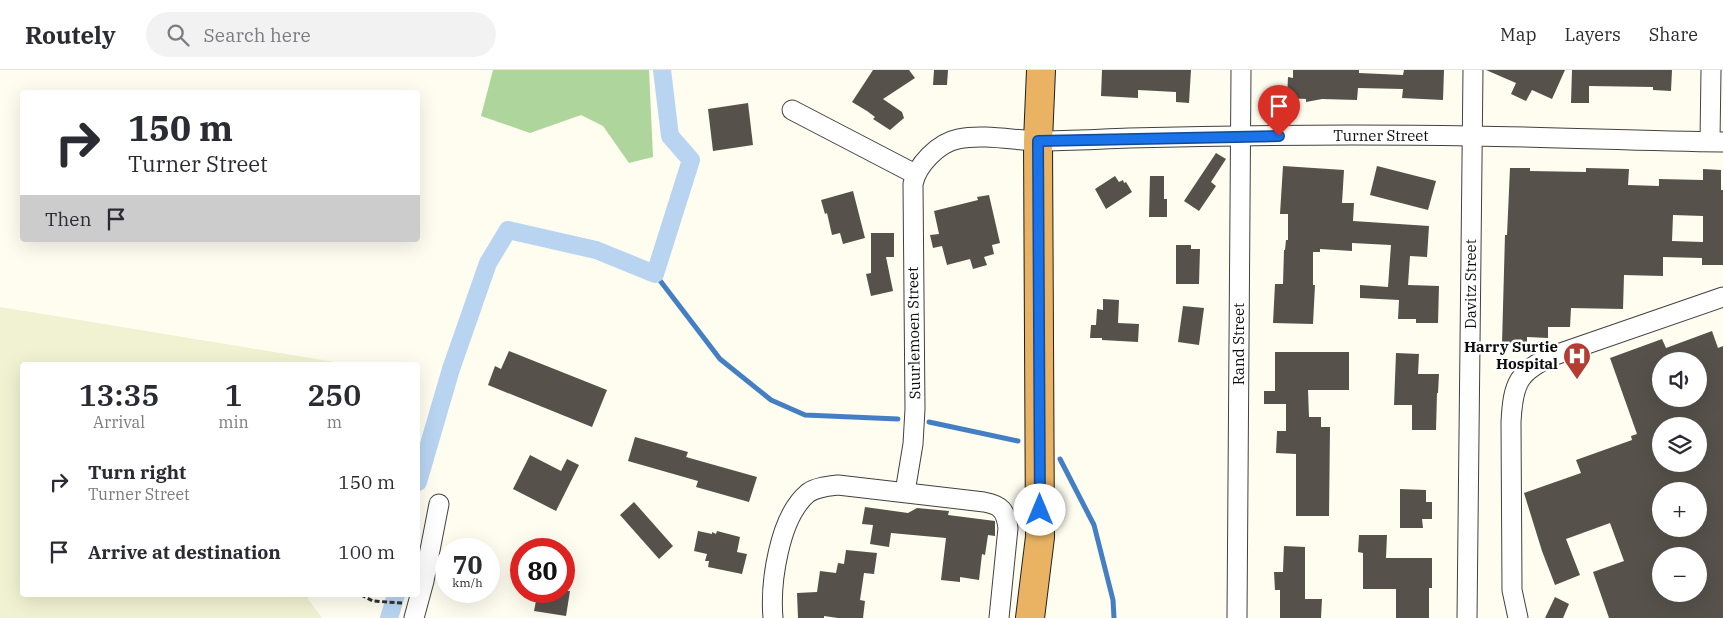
<!DOCTYPE html>
<meta charset="utf-8">
<style>
body{margin:0;font-family:"IBM Plex Serif",serif;background:#f2f2f3;color:#2b2b33;height:100vh;display:flex;flex-direction:column;font-size:19px;white-space:nowrap}
*{box-sizing:border-box;margin:0}
p{font-size:16px;color:#7c7c81}
.icon{flex:none;width:28px;height:28px;fill:none;stroke:currentColor;stroke-width:2;stroke-linecap:round;stroke-linejoin:round}
.map{position:relative;flex:1;overflow:hidden}
.sheet{position:absolute;left:20px;top:292px;width:400px;height:235px;display:flex;flex-direction:column;background:#fff;border-radius:5px;box-shadow:0 5px 20px #0002}
.sheet>*{flex:none}
.hud{position:absolute;left:20px;top:20px;width:400px;height:152px;border-radius:5px;box-shadow:0 5px 20px #0002;background:#fff;color:#2b2b33;overflow:hidden}
.buttons{position:absolute;left:1652px;top:282px;display:grid;gap:10px}
.buttons a{display:grid;place-items:center;width:55px;height:55px;border-radius:50%;background:#fff;box-shadow:0 5px 20px #0002;font-size:25px}
.speed{position:absolute;left:435px;top:468px;display:flex;gap:10px;font-size:25px;font-weight:700;text-align:center}
.speed>*{display:grid;place-content:center;width:65px;height:65px;border-radius:50%;background:#fff;box-shadow:0 5px 20px #0002;line-height:1}
.speed small{font-size:12px;font-weight:400}
.speed .limit{border:8px solid #d22;background:#fff;color:#111}
.pin{position:absolute;display:grid;place-items:center;width:42px;height:42px;color:#fff;margin:-51px -21px;border-radius:50% 50% 50% 0;rotate:-45deg;box-shadow:0 0 5px #0007}
.pin .icon{rotate:45deg}
.me{position:absolute;width:55px;margin:-28px;rotate:0deg;stroke-linejoin:round;filter:drop-shadow(0 0 4px #0008)}
.turn{display:flex;align-items:center;gap:18px;height:105px;padding:0 25px;font-size:22px}
.turn .icon{width:65px;height:65px;stroke-width:2.5}
.turn b{display:block;font-size:35px;line-height:42px}
.then{display:flex;align-items:center;height:48px;padding:0 25px;background:#0003;gap:10px;font-size:19px}
.eta{display:flex;justify-content:space-evenly;align-items:center;height:85px;text-align:center}
.eta b{font-size:30px;font-weight:600;line-height:35px}
ul{padding:0;list-style:none}
li{display:flex;align-items:center;gap:15px;height:70px;padding:0 25px}
li div{flex:1}
li b{display:block;font-size:19px}
li em{font-style:normal}
header{display:flex;align-items:center;gap:30px;box-sizing:border-box;height:70px;padding:0 25px;background:#fff;border-bottom:1px solid #e1e1e2}
header strong{font-size:24px}
nav{display:flex;gap:28px;margin-inline-start:auto;font-size:18px}
.search{width:350px;height:45px;background:#f2f2f3;display:flex;align-items:center;gap:12px;box-sizing:border-box;padding:0 18px;border-radius:28px;color:#7c7c81;font-size:19px}
.map>svg:first-child{display:block}
.farmland{fill:#f0f2d2}
.forest{fill:#aed59c}
.lines{fill:none;stroke-linecap:round;stroke-linejoin:round}
.stream{stroke:#457fc3;stroke-width:5}
.canal{stroke:#b8d4f1;stroke-width:18}
.building{fill:#56514b;fill-rule:evenodd}
.minor-casing{stroke:#414141;stroke-width:21}
.highway-casing{stroke:#1f1f1f;stroke-width:30}
.path{stroke:#303030;stroke-width:3;stroke-dasharray:5 2.5;stroke-linecap:butt}
.minor{stroke:#fff;stroke-width:19}
.highway{stroke:#e9b363;stroke-width:28}
.route-casing{stroke:#114b97;stroke-width:12}
.route{stroke:#1a73e8;stroke-width:9}
.labels{text-anchor:middle;stroke-width:5;stroke-linejoin:round;paint-order:stroke}
.street-label{font-size:15px;fill:#0e0e0e;stroke:#fff}
.poi-label{font-size:15px;font-weight:bold;fill:#0e0e0e;stroke:#fff;text-anchor:end}
</style>
<header>
<strong>Routely</strong>
<div class="search"><svg class="icon" aria-label="search" viewBox="0 0 24 24"><circle cx="10" cy="10" r="6"/><path d="M15 15l6 6"/></svg>Search here</div>
<nav><a>Map</a><a>Layers</a><a>Share</a></nav>
</header>
<div class="map">
<svg width="1723" height="548" viewBox="0 0 1723 548">
<rect width="100%" height="100%" fill="#fefdf0"/>
<path class="farmland" d="M 0,237 L 353,295 L 22,295 L 22,525 L 309,525 L 308,529 L 322,548 L 0,548 Z"/>
<path class="forest" d="M 493,0 L 649,0 L 653,87 L 629,93 L 603,56 L 581,45 L 530,63 L 481,46 Z"/>
<g class="lines">
<g class="stream">
<path d="M 655,204 L 720,289 L 771,330 L 805,345 L 898,349"/>
<path d="M 929,352 L 1018,371"/>
<path d="M 1060,389 L 1094,455 L 1113,530 L 1114,548"/>
</g>
<g class="canal">
<path d="M 418,412 L 451,299 L 488,193 L 508,160 L 596,180 L 655,204 L 691,90 L 670,66 L 662,0"/>
<path d="M 389,548 L 396,525"/>
</g>
</g>
<g class="building">
<path d="M 873,0 L 909,0 L 915,8 L 883,29 L 902,42 L 904,48 L 890,60 L 873,49 L 875,47 L 867,41 L 852,32 Z"/>
<path d="M 934,0 L 948,0 L 947,15 L 933,15 Z"/>
<path d="M 1102,0 L 1191,0 L 1189,33 L 1176,32 L 1176,22 L 1138,20 L 1138,28 L 1101,26 Z"/>
<path d="M 1293,0 L 1359,0 L 1359,3 L 1403,5 L 1404,0 L 1444,0 L 1443,30 L 1402,28 L 1403,19 L 1358,18 L 1357,30 L 1322,29 L 1306,32 L 1306,29 L 1287,28 L 1288,7 L 1293,8 Z"/>
<path d="M 1486,0 L 1565,0 L 1552,29 L 1532,20 L 1526,31 L 1511,24 L 1516,13 Z"/>
<path d="M 1572,0 L 1672,0 L 1671,21 L 1653,20 L 1653,17 L 1589,16 L 1589,33 L 1571,33 Z"/>
<path d="M 748,33 L 753,75 L 713,81 L 708,39 Z"/>
<path d="M 1216,83 L 1226,89 L 1211,112 L 1216,116 L 1199,141 L 1184,131 Z"/>
<path d="M 1283,96 L 1344,100 L 1342,133 L 1354,133 L 1353,151 L 1429,156 L 1427,187 L 1410,186 L 1408,215 L 1439,216 L 1438,253 L 1416,253 L 1416,249 L 1398,249 L 1399,230 L 1360,228 L 1360,215 L 1388,217 L 1391,175 L 1352,173 L 1352,181 L 1320,179 L 1320,182 L 1313,182 L 1313,215 L 1315,215 L 1313,254 L 1273,253 L 1275,214 L 1283,214 L 1284,180 L 1285,180 L 1286,170 L 1288,170 L 1288,144 L 1280,144 Z"/>
<path d="M 1377,96 L 1436,111 L 1428,140 L 1370,125 Z"/>
<path d="M 1510,98 L 1530,98 L 1530,101 L 1586,102 L 1586,98 L 1629,99 L 1628,115 L 1659,116 L 1659,109 L 1703,110 L 1703,99 L 1721,100 L 1721,120 L 1723,120 L 1723,195 L 1702,195 L 1702,188 L 1663,187 L 1663,206 L 1624,205 L 1623,239 L 1571,238 L 1570,257 L 1548,257 L 1548,268 L 1527,267 L 1527,275 L 1502,274 L 1505,165 L 1507,165 ZM 1673,145 L 1703,146 L 1703,172 L 1672,171 Z"/>
<path d="M 1115,106 L 1119,112 L 1123,110 L 1124,113 L 1126,112 L 1132,122 L 1106,139 L 1095,119 Z"/>
<path d="M 1150,106 L 1164,106 L 1164,129 L 1167,129 L 1167,147 L 1149,147 Z"/>
<path d="M 853,121 L 865,168 L 843,174 L 840,163 L 832,165 L 827,143 L 825,144 L 821,130 Z"/>
<path d="M 989,125 L 1000,173 L 992,175 L 994,184 L 984,187 L 987,195 L 973,199 L 970,189 L 947,195 L 942,176 L 933,178 L 930,165 L 939,164 L 934,141 L 978,130 L 977,127 Z"/>
<path d="M 871,163 L 894,163 L 894,187 L 886,187 L 893,221 L 871,226 L 866,204 L 871,203 Z"/>
<path d="M 1176,175 L 1191,175 L 1191,179 L 1200,179 L 1199,214 L 1176,214 Z"/>
<path d="M 1103,229 L 1119,230 L 1118,253 L 1139,254 L 1138,272 L 1102,270 L 1102,268 L 1090,268 L 1091,255 L 1096,255 L 1097,239 L 1103,240 Z"/>
<path d="M 1183,236 L 1204,238 L 1199,275 L 1178,272 Z"/>
<path d="M 1712,261 L 1718,278 L 1723,276 L 1723,548 L 1609,548 L 1593,502 L 1624,491 L 1610,453 L 1566,469 L 1580,505 L 1555,515 L 1542,481 L 1524,423 L 1581,403 L 1576,390 L 1632,370 L 1631,366 L 1637,364 L 1610,288 L 1662,269 L 1666,278 ZM 1661,291 L 1699,291 L 1699,329 L 1661,329 ZM 1661,356 L 1699,356 L 1699,394 L 1661,394 ZM 1661,421 L 1699,421 L 1699,459 L 1661,459 ZM 1661,486 L 1699,486 L 1699,524 L 1661,524 Z"/>
<path d="M 509,281 L 607,320 L 592,357 L 488,315 L 495,296 L 501,299 Z"/>
<path d="M 1275,282 L 1349,282 L 1349,320 L 1308,320 L 1309,347 L 1321,347 L 1321,357 L 1330,357 L 1329,446 L 1296,446 L 1296,384 L 1276,383 L 1277,361 L 1286,361 L 1286,334 L 1264,334 L 1264,321 L 1275,321 Z"/>
<path d="M 1396,283 L 1419,284 L 1418,304 L 1439,304 L 1438,323 L 1437,323 L 1436,360 L 1412,360 L 1412,335 L 1394,335 Z"/>
<path d="M 635,367 L 688,382 L 686,387 L 757,407 L 749,432 L 696,417 L 698,411 L 628,391 Z"/>
<path d="M 530,385 L 561,401 L 567,389 L 579,395 L 556,441 L 513,419 Z"/>
<path d="M 1400,419 L 1426,420 L 1426,432 L 1432,432 L 1432,449 L 1422,449 L 1423,458 L 1400,458 Z"/>
<path d="M 634,432 L 673,476 L 659,489 L 620,445 Z"/>
<path d="M 865,437 L 908,443 L 917,438 L 949,441 L 948,445 L 995,451 L 995,466 L 988,465 L 985,485 L 982,484 L 979,510 L 960,507 L 960,512 L 941,510 L 946,468 L 891,463 L 889,477 L 870,474 L 873,455 L 862,454 Z"/>
<path d="M 698,461 L 712,464 L 712,462 L 716,464 L 717,461 L 740,467 L 737,482 L 747,484 L 742,504 L 708,497 L 709,491 L 705,491 L 707,484 L 694,481 Z"/>
<path d="M 1359,465 L 1387,465 L 1386,488 L 1432,488 L 1432,518 L 1429,518 L 1429,548 L 1396,548 L 1396,519 L 1363,519 L 1363,483 L 1358,482 Z"/>
<path d="M 1284,476 L 1305,477 L 1305,529 L 1322,529 L 1321,548 L 1280,548 L 1280,520 L 1275,520 L 1274,502 L 1283,502 Z"/>
<path d="M 846,480 L 877,483 L 874,504 L 864,503 L 860,530 L 865,531 L 863,548 L 838,548 L 824,546 L 824,548 L 798,548 L 797,523 L 817,522 L 820,501 L 836,503 L 838,493 L 844,494 Z"/>
<path d="M 538,521 L 570,521 L 566,546 L 534,541 Z"/>
<path d="M 1555,527 L 1569,534 L 1563,548 L 1545,548 Z"/>
</g>
<g class="lines">
<g class="minor-casing">
<g id="minor">
<path d="M 792,40 L 915,104"/>
<path d="M 1710,71 L 1711,0"/>
<path d="M 905,422 L 913,374 L 915,339 L 913,114 C 917,95 938,73 958,69 C 983,64 1012,70 1037,71 C 1068,71 1099,69 1129,68 C 1244,65 1358,64 1472,66 C 1556,67 1639,71 1723,72"/>
<path d="M 414,548 L 424,511 L 439,434"/>
<path d="M 773,548 C 770,513 779,447 808,423 C 816,417 829,416 838,415 L 984,432 C 1001,435 1006,441 1008,458 L 999,548"/>
<path d="M 1237,548 L 1241,0"/>
<path d="M 1467,548 L 1473,0"/>
<path d="M 1518,548 L 1512,520 L 1511,352 C 1513,313 1518,301 1555,285 L 1723,227"/>
</g>
</g>
<g class="highway-casing">
<path id="highway" d="M 1030,548 L 1040,467 L 1038,71 L 1041,0"/>
</g>
<path class="path" d="M 361,525 L 373,531 L 402,533"/>
<use href="#minor" class="minor"/>
<use href="#highway" class="highway"/>
</g>
<g class="lines">
<g class="route-casing">
<path id="route" d="M 1040,440 L 1038,71 L 1279,66"/>
</g>
<use href="#route" class="route"/>
</g>
<defs>
<g id="hospital-pin" transform="scale(1.4375)"><path d="M0 17L-7.5 6A9.5 9.5 0 1 1 7.5 6Z" fill="#b33d30" stroke="#fff"/><path d="M-5-5h3v3.5h4V-5h3V5h-3V1.5h-4V5h-3Z" fill="#fff"/></g>
</defs>
<g fill-rule="evenodd">
<use href="#hospital-pin" x="1577" y="286"/>
</g>
<g class="labels">
<g class="street-label">
<text x="1381" y="71">Turner Street</text>
<text transform="translate(1471 214) rotate(-90)" y="5">Davitz Street</text>
<text transform="translate(914 263) rotate(-91)" y="5">Suurlemoen Street</text>
<text transform="translate(1239 274) rotate(-90)" y="5">Rand Street</text>
</g>
<g class="poi-label">
<text x="1558" y="282">Harry Surtie<tspan x="1558" dy="17">Hospital</tspan></text>
</g>
</g>
</svg>
<div class="buttons">
<a><svg class="icon" aria-label="sound" viewBox="0 0 24 24"><path d="M4 9h4l5-4v14l-5-4H4zM17 9q2 3 0 6"/></svg></a>
<a><svg class="icon" aria-label="layers" viewBox="0 0 24 24"><path d="M12 4l9 5-9 5-9-5zM3 14l9 5 9-5"/></svg></a>
<a>+</a>
<a>−</a>
</div>
<div class="speed"><div>70<small>km/h</small></div><div class="limit">80</div></div>
<div class="pin" style="left:1279px;top:66px;background:#d93025"><svg class="icon" aria-label="arrive" viewBox="0 0 24 24"><path d="M6 21V4h12l-3 4 3 4H6"/></svg></div>
<svg class="me" style="left:1040px;top:440px" viewBox="-20 -20 40 40"><circle r="19" fill="#fff"/><path d="M0-13L10 11 0 6-10 11z" fill="#1a73e8"/></svg>
<div class="hud">
<div class="turn"><svg class="icon" aria-label="right" viewBox="0 0 24 24"><path d="M7 20v-9h11M14 6l5 5-5 5"/></svg><div><b>150 m</b>Turner Street</div></div>
<div class="then">Then<svg class="icon" aria-label="arrive" viewBox="0 0 24 24"><path d="M6 21V4h12l-3 4 3 4H6"/></svg></div>
</div>
<section class="sheet">
<div class="eta">
<div><b>13:35</b><p>Arrival</p></div>
<div><b>1</b><p>min</p></div>
<div><b>250</b><p>m</p></div>
</div>
<ul>
<li><svg class="icon" aria-label="right" viewBox="0 0 24 24"><path d="M7 20v-9h11M14 6l5 5-5 5"/></svg><div><b>Turn right</b><p>Turner Street</p></div><em>150 m</em></li>
<li><svg class="icon" aria-label="arrive" viewBox="0 0 24 24"><path d="M6 21V4h12l-3 4 3 4H6"/></svg><div><b>Arrive at destination</b></div><em>100 m</em></li>
</ul>
</section>
</div>
